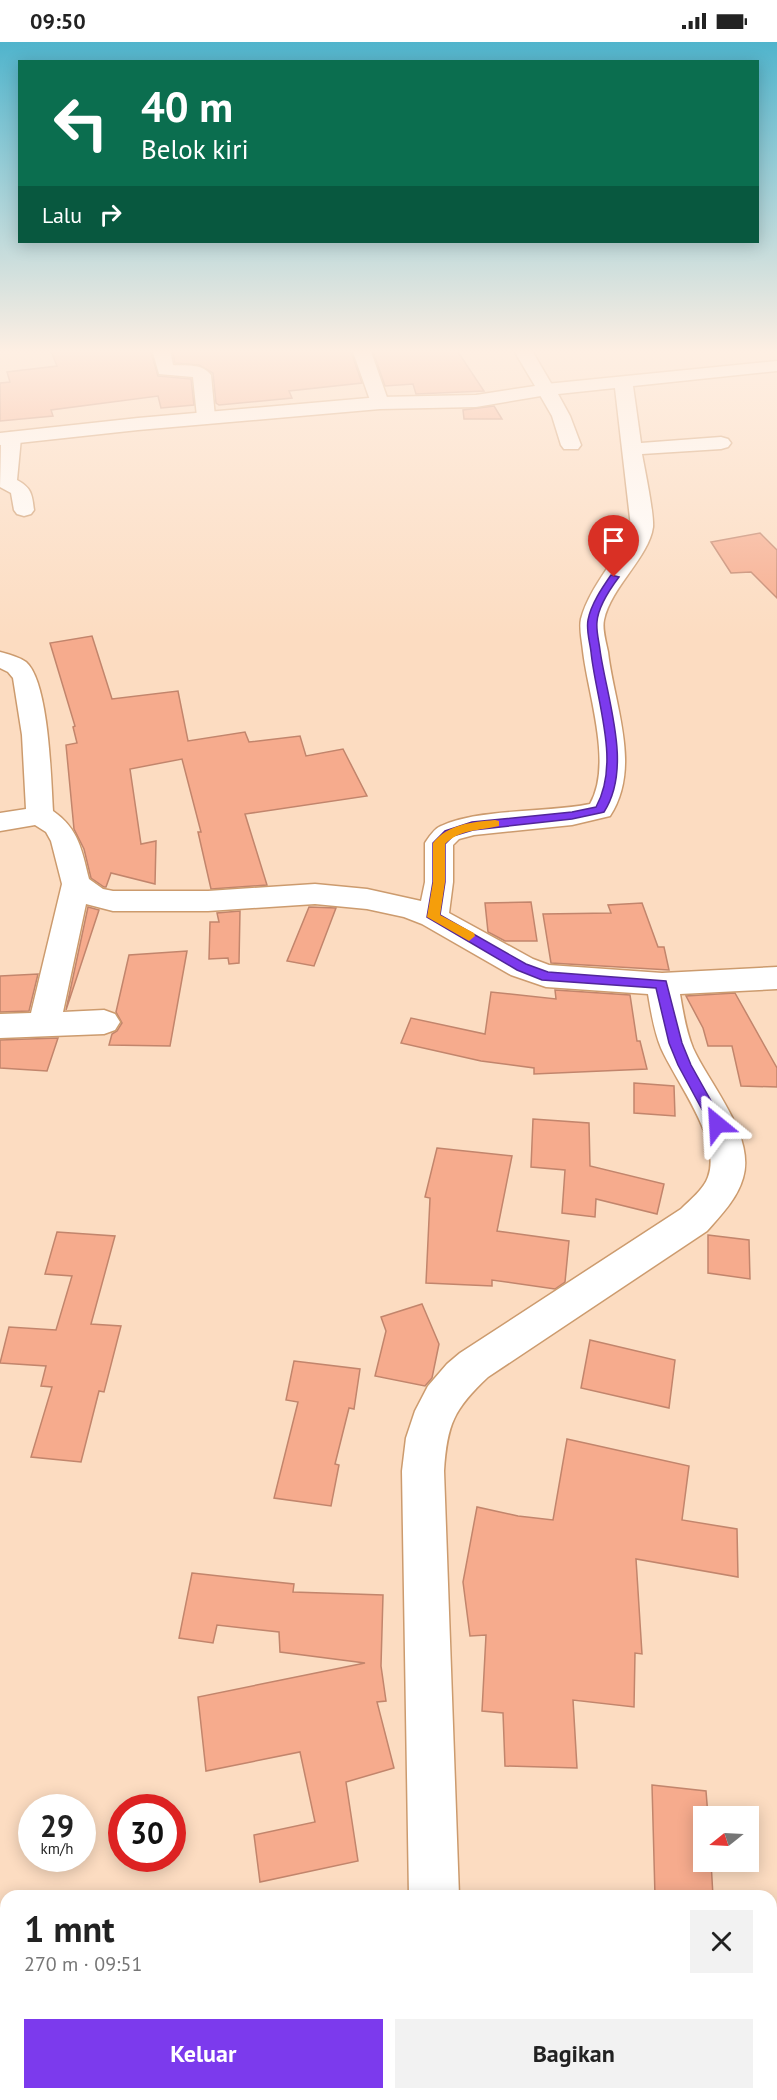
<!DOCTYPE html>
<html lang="id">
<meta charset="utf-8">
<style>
body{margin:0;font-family:"PT Sans",sans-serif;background:#f2f2f2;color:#222;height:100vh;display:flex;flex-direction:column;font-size:22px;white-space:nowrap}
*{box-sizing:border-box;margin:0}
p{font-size:20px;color:#767676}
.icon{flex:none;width:33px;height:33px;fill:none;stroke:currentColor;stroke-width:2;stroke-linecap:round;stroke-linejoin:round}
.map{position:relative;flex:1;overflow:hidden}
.details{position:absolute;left:0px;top:1848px;width:777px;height:210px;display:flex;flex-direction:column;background:#fff;border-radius:18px 18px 0 0;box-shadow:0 3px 15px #0003}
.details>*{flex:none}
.top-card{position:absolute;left:18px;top:18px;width:741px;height:183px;border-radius:0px;box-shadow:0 3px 15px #0003;background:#0b6e4f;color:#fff;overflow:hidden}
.needle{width:39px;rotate:252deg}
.tools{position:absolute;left:693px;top:1764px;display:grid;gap:12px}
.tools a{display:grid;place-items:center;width:66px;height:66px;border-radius:0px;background:#fff;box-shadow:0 3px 15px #0003;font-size:30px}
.speed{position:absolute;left:18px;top:1752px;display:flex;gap:12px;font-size:30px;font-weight:700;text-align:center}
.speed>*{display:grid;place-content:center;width:78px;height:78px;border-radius:50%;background:#fff;box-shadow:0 3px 15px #0003;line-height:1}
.speed small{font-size:15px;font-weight:400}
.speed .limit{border:9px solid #d22;background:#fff;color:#111}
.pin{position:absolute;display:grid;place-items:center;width:51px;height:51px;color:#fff;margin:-62px -26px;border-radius:50% 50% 50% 0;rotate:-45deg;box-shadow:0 0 6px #0007}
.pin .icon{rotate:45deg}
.me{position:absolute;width:66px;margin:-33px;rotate:333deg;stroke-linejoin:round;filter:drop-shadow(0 0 4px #0008)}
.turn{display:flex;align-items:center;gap:21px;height:126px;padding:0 24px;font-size:27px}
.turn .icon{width:78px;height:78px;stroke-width:2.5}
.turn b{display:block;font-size:42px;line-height:51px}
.then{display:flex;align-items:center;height:57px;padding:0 24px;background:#0003;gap:12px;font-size:22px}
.round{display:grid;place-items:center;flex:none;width:63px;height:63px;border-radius:0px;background:#f2f2f2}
.head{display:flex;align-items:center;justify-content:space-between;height:102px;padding:0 24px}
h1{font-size:36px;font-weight:600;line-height:45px}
.cta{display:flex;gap:12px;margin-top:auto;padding:12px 24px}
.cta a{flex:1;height:69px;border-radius:0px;background:#7c3aed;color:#fff;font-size:24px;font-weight:600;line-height:69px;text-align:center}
.cta a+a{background:#f2f2f2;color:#222}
.status{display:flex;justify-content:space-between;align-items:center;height:42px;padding:0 30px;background:#fff;direction:ltr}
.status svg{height:16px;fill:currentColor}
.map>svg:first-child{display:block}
.building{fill:#f6ab8d;stroke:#c2856c;stroke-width:1.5}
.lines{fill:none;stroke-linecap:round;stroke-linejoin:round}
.street-casing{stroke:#cc9b6e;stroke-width:3}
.secondary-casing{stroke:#cc9b6e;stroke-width:3}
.street{fill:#fff;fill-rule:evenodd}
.secondary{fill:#fff;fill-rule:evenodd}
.route{fill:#7c3aed;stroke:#51269a;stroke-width:1.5}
.slow{fill:#f59e0b}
</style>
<div class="status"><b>09:50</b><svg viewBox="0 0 49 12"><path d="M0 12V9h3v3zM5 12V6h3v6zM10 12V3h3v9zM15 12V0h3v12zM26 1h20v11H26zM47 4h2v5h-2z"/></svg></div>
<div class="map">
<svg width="777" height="2058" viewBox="0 0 777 2058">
<rect width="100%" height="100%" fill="#fcdcc1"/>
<g class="building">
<path d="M 50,307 L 150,307 L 158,334 L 191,337 L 194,363 L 161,366 L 158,354 L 51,368 L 53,374 L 0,379 L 0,341 L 10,340 L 7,330 L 57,324 Z"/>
<path d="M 172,307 L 350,307 L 362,341 L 289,349 L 292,356 L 219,363 L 216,361 L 213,331 L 199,323 L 175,321 Z"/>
<path d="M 372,307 L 456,307 L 484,349 L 416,352 L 413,342 L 385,344 Z"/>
<path d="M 494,364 L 502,377 L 464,377 L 463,368 Z"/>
<path d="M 760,491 L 777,508 L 777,556 L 751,530 L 731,531 L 711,500 Z"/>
<path d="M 92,594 L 112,657 L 178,649 L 188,699 L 245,690 L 249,700 L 300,694 L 306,714 L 343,707 L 367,754 L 245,772 L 267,843 L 211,847 L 198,790 L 201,790 L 182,717 L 130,727 L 141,802 L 156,799 L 155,842 L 111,831 L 106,845 L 104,845 L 91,836 L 84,807 L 74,787 L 66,703 L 77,701 L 73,685 L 75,684 L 50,601 Z"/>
<path d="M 531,860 L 537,899 L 505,899 L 488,890 L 485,861 Z"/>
<path d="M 642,861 L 658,905 L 664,905 L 669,928 L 551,921 L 543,872 L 611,871 L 608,863 Z"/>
<path d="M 88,865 L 99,868 L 66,968 Z"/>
<path d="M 309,865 L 336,866 L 314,924 L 287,919 Z"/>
<path d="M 240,869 L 239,921 L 229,922 L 228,916 L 209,917 L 210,880 L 219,880 L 217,871 Z"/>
<path d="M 187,909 L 170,1004 L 109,1003 L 112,992 L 117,989 L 122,981 L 116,970 L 129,913 Z"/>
<path d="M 38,932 L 29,969 L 0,970 L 0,934 Z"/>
<path d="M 555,948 L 630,953 L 637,999 L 640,999 L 647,1027 L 534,1032 L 534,1026 L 481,1019 L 401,1001 L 411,976 L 485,992 L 491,950 L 556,957 Z"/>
<path d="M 735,951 L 777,1026 L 777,1045 L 741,1044 L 732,1004 L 708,1004 L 703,986 L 686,954 Z"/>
<path d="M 58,996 L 47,1029 L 0,1026 L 0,998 Z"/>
<path d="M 634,1041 L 674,1044 L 675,1074 L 634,1071 Z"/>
<path d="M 533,1077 L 589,1081 L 590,1124 L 664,1142 L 657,1172 L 596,1157 L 595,1175 L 562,1171 L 565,1128 L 531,1125 Z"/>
<path d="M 437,1106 L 512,1114 L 497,1189 L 569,1199 L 565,1240 L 555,1247 L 492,1238 L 492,1244 L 426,1241 L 430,1156 L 425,1155 Z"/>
<path d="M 57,1190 L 115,1194 L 91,1282 L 121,1284 L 104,1350 L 99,1349 L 81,1420 L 31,1415 L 52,1345 L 41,1344 L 46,1324 L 0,1321 L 9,1285 L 56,1288 L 72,1234 L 45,1232 Z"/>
<path d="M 708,1193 L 749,1198 L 750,1237 L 708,1231 Z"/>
<path d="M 422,1262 L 439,1302 L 432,1336 L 425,1344 L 375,1334 L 386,1289 L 381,1275 Z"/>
<path d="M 590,1298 L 675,1318 L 669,1366 L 581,1346 Z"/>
<path d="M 294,1319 L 360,1327 L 354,1367 L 349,1366 L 335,1422 L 339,1423 L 331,1464 L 274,1456 L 298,1360 L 286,1358 Z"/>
<path d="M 567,1397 L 689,1424 L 682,1478 L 737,1487 L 738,1535 L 636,1517 L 642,1612 L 635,1611 L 634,1665 L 573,1658 L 577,1726 L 505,1724 L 503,1671 L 482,1669 L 486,1593 L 470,1594 L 463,1540 L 477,1465 L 518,1474 L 553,1478 Z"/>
<path d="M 192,1531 L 294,1542 L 293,1550 L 383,1553 L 381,1624 L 386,1659 L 377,1660 L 394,1726 L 346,1740 L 358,1819 L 260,1840 L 254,1793 L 315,1780 L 300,1710 L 206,1729 L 198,1655 L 365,1621 L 280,1610 L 279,1590 L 217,1583 L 213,1601 L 179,1596 Z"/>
<path d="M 652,1743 L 706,1749 L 708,1774 L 704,1774 L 704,1820 L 711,1820 L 713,1854 L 655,1854 Z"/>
</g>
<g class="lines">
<g class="street-casing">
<g id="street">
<path d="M 152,307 L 170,307 L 173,323 C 186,324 202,321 211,333 L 215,375 L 213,379 L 199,379 L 197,375 L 193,335 L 159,332 Z"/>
<path d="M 352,307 L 370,307 L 389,361 L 387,365 L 373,365 L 371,361 Z"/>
<path d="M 777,319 L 777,329 L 633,344 L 641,401 L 721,395 L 728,397 L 731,401 L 728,405 L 721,407 L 642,412 C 645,429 654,470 653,485 C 649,515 611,545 604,578 C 602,587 606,600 608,610 C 614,663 642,725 610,774 L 572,783 L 474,793 L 459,797 L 453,803 L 453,840 L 449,871 L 533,917 L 549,923 L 662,931 L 777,925 L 777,947 L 680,952 C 683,970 686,989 693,1006 C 709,1042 756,1094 743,1136 C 737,1157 721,1173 707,1189 L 488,1335 C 454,1367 447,1382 444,1429 L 459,1854 L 409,1854 L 402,1429 L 406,1396 L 415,1369 L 428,1344 L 447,1322 L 460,1311 L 681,1167 C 690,1158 704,1147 708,1135 C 722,1098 676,1040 661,1006 C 654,989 651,970 648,952 L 546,945 L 511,933 L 422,882 L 404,875 L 367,867 L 315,862 L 208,869 L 113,869 L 86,862 L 63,970 L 104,968 L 115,972 L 120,980 L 115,988 L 104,992 L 0,996 L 0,972 L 31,971 L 62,842 L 51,799 L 46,790 L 35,783 L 0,789 L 0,771 L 26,767 L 22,693 L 13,636 L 8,630 L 0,626 L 0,610 C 8,612 19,615 26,620 C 49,640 51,737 53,769 C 79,787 82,809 89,837 L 103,847 L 113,849 L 208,849 L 315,842 L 367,847 L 421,859 L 425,840 L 425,801 C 429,795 434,787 441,784 C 480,766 546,771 590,762 C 613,722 588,653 583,609 C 582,599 579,586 581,577 C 590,543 618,517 631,485 L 615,346 L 558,352 L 570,374 L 581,403 L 578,407 L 564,407 L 561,403 L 552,374 L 537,348 L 539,344 L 546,342 Z"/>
<path d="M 11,390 L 18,392 L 21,396 L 17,438 C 32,446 32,453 34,468 L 31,472 L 24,474 L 17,472 L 14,468 L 11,451 L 0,445 L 1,396 L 4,392 Z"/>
<path d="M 412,2052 L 466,2052 L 467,2058 L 411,2058 Z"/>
</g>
</g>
<g class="secondary-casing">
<path id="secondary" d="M 513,307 L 531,307 L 555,348 L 553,352 L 476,365 L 380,367 L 138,388 L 0,403 L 0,391 L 138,376 L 380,355 L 476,353 L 535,344 Z"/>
</g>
<use href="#street" class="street"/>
<use href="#secondary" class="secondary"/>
</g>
<linearGradient id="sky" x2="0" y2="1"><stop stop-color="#50b4cc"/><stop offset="0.52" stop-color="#feefe3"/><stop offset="1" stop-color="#feefe3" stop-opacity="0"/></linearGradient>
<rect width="777" height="595" fill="url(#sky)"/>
<path class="route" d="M 611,533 L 619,535 C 610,547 598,565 597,580 C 596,589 599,599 600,608 C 607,658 633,725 604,770 L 600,771 L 572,777 L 473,788 L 453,794 L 445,802 L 445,840 L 440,873 L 526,922 L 548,930 L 666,939 L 682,1001 L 691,1023 L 724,1082 L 717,1088 L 712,1086 L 678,1023 L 669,1001 L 656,946 L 542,938 L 517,928 L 427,875 L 433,840 L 433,801 L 445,789 L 472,780 L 572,770 L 596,765 C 621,720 596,659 591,610 C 590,601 586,588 588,578 C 591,562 602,546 611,533 Z"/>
<path class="slow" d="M 495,778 L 499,779 L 499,784 C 479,789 460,787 445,802 L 445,840 L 440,873 L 474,891 L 475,894 L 469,899 L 427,875 L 433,840 L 433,801 C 448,782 472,780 495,778 Z"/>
</svg>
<div class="tools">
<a><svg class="needle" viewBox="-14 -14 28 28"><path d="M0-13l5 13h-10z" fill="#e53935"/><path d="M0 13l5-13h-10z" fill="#767676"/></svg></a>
</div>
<div class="speed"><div>29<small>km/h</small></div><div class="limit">30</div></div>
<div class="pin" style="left:614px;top:535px;background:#d93025"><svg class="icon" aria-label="arrive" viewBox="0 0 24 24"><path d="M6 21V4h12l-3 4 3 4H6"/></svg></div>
<svg class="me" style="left:717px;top:1082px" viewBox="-20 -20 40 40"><path d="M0-17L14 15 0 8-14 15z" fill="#7c3aed" stroke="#fff" stroke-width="4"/></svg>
<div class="top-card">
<div class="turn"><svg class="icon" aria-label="left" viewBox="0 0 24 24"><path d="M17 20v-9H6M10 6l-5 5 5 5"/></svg><div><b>40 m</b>Belok kiri</div></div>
<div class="then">Lalu<svg class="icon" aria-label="right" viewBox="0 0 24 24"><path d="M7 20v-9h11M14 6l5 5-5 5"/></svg></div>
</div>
<section class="details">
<div class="head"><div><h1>1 mnt</h1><p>270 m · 09:51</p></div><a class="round"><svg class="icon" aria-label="close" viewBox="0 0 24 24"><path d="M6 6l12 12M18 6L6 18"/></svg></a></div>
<div class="cta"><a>Keluar</a><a>Bagikan</a></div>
</section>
</div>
